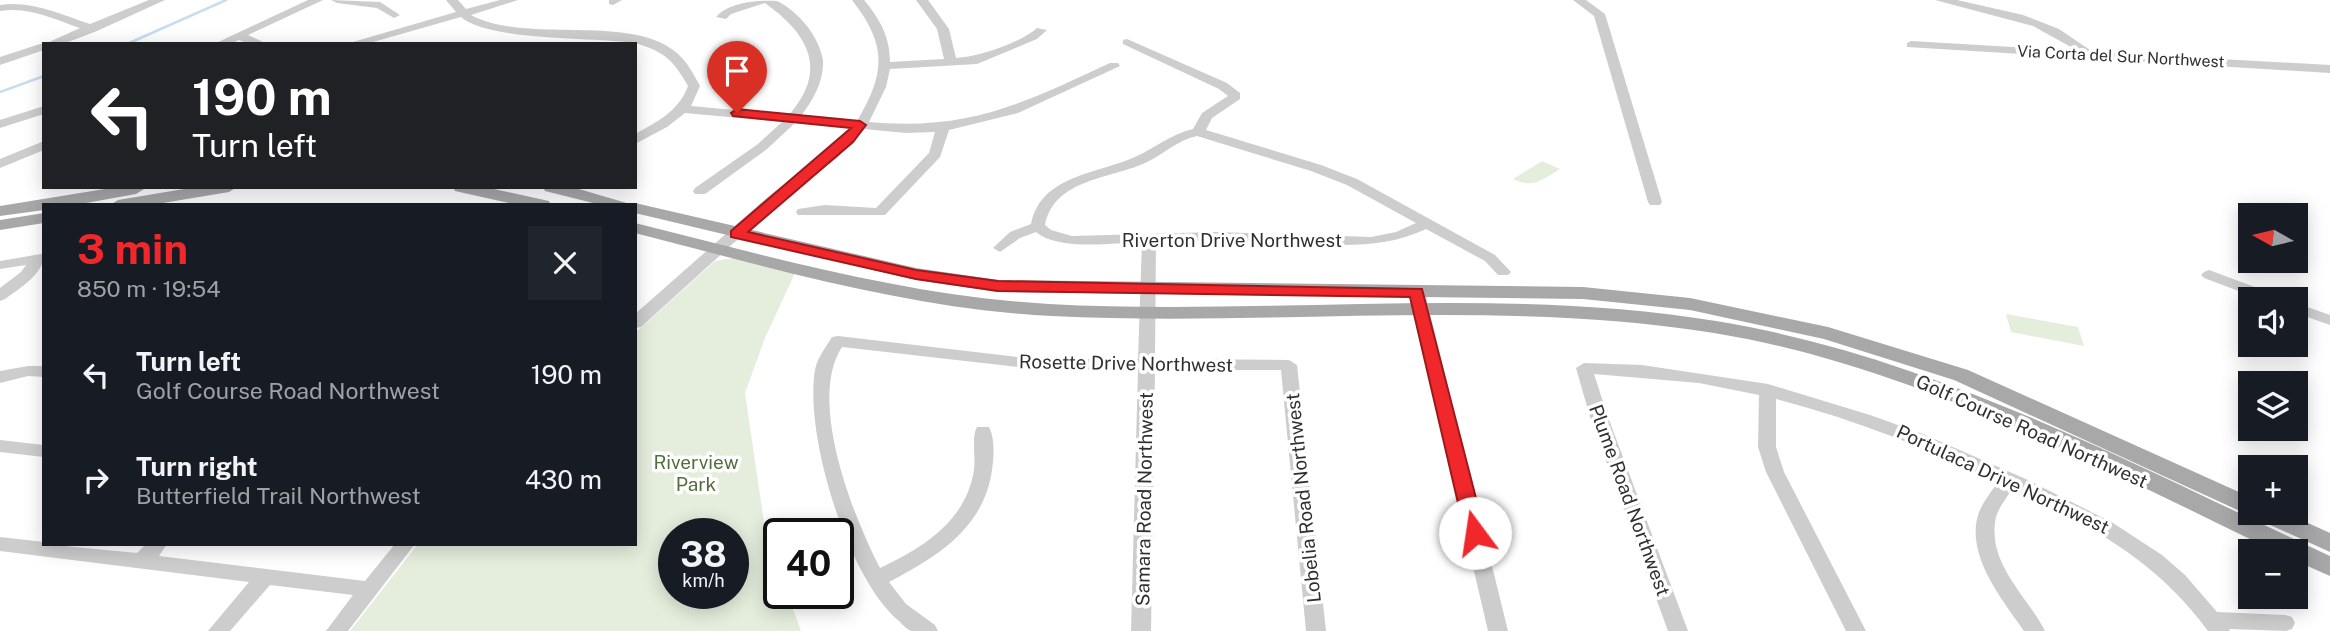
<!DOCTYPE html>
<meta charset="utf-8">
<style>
body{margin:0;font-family:"Public Sans",sans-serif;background:#20242c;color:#f1f3f6;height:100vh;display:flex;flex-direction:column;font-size:26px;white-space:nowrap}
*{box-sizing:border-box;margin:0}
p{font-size:23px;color:#9ea1a6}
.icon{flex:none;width:38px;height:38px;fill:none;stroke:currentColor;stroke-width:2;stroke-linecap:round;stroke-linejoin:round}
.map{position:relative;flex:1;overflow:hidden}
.side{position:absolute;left:42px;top:203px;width:595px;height:343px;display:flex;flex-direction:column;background:#171b24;border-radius:0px;box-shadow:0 4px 18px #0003}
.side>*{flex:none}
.guide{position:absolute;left:42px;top:42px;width:595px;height:147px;border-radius:0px;box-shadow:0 4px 18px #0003;background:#202124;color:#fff;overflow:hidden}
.needle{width:46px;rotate:278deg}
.fabs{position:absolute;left:2238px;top:203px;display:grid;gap:14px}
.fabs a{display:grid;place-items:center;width:70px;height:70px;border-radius:0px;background:#171b24;box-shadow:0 4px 18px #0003;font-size:35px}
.speed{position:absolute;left:658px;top:518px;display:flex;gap:14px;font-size:35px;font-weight:700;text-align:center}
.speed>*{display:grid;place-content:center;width:91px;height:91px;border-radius:50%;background:#171b24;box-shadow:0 4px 18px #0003;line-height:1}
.speed small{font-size:18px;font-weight:400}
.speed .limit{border:4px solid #111;border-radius:10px;background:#fff;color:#111}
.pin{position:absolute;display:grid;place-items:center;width:60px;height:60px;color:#fff;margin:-72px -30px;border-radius:50% 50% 50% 0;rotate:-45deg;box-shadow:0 0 7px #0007}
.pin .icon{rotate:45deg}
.me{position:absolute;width:77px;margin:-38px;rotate:346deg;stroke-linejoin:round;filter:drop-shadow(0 0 5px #0008)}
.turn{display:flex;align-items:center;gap:24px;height:147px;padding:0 35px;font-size:32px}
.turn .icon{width:91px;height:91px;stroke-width:2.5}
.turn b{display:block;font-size:49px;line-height:60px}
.round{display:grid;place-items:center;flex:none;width:74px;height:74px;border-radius:0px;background:#20242c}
.headline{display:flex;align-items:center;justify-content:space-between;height:119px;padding:0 35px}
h1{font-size:42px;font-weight:700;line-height:52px;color:#f1282b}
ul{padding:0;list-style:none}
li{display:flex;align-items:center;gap:21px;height:105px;padding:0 35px}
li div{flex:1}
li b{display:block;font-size:26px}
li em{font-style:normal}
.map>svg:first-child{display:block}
.green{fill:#e5eedd;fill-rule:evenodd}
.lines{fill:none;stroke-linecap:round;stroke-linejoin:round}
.stream{stroke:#c8ddef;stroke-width:2.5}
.minor{fill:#cdcdcd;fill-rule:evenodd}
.major{fill:#a8a8a8;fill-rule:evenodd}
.route{fill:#f1282b;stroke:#9d1a1c;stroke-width:2}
.labels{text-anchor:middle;stroke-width:7;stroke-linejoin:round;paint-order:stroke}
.far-street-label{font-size:16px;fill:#303030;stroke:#fff}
.street-label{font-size:19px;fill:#303030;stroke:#fff}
.park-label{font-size:19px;fill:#506f3a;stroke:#fff}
</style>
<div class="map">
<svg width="2330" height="631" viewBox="0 0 2330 631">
<rect width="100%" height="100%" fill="#fff"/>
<g class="green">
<path d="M 1542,161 L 1560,169 C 1542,180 1533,189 1513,179 Z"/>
<path d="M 735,258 L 795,273 L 765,338 L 745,393 L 766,536 L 779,571 L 779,593 L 787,593 L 801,631 L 350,631 L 418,544 L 635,544 L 635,333 L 715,261 ZM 674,534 L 733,534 L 733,593 L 674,593 Z"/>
<path d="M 2006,314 L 2078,327 L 2084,346 L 2011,332 Z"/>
</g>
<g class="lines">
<g class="stream">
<path d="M 127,44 L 226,0"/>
<path d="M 0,92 L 44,76"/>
</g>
<g class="minor">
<path d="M 149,0 L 165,0 L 97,31 L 63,44 L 44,44 L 44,50 L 0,65 L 0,57 L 40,44 L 47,43 L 80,28 C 54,19 28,6 0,11 L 0,5 C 31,0 62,15 90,24 Z"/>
<path d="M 308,0 L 323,0 L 248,35 L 267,44 L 249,44 L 239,40 L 230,44 L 214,44 Z"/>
<path d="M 331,0 L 380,2 L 400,15 L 394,18 L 377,8 L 337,3 Z"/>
<path d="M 446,0 L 458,0 L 466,9 L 500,0 L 518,0 L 471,15 C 526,45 635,12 679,55 C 688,63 694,75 700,86 L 691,106 L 789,115 C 829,69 808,34 765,3 L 731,14 L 726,19 L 716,17 C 723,9 730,7 740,4 C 750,1 767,0 777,1 C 798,11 820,37 823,61 C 824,81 813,100 801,116 L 857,121 C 886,72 887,45 852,0 L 864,0 C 880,19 890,37 890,62 L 944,59 L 937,29 L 916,0 L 928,0 L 949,29 L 956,58 C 979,57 1020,43 1037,28 L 1047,30 L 1037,39 L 977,64 L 890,69 L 886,87 L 869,122 C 968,131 1022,104 1110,63 L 1118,63 L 1120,66 L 1018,113 L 949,130 L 940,157 L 885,215 L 798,215 L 796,212 L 798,209 L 825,205 L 876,208 L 929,153 L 935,132 L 906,133 L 864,129 L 838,157 L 780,201 L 641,327 L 635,328 L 635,314 L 770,195 L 829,151 L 851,128 L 795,123 L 767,149 L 705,194 L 695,194 L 693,191 L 695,188 L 758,144 L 782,122 L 685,113 L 667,127 L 635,144 L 635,134 C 657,122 679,111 688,86 C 673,60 665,52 635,43 C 595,37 488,41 461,17 L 366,44 L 346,44 L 456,12 Z"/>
<path d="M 609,0 L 622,0 L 613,5 L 609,4 Z"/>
<path d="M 1573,0 L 1586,0 L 1605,14 L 1662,202 L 1660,205 L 1650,205 L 1648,202 L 1594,16 Z"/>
<path d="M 1935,0 L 1957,0 L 2023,15 L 2059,29 L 2093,52 L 2330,65 L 2330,73 L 1907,47 L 1907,43 L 1911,41 L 2078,51 L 2033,26 Z"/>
<path d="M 1127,39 L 1227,83 L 1240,93 L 1240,99 L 1212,118 L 1206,130 L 1321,165 L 1357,179 L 1495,255 L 1511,272 L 1508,275 L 1498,275 L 1485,261 L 1426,229 C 1378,252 1326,244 1274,242 C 1235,241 1196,241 1156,242 L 1155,359 L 1289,360 L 1297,365 L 1326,631 L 1306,631 L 1281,370 L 1155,370 L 1151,631 L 1131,631 L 1138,370 L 1035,369 L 842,347 C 807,400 853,516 880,568 C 924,547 966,521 974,470 C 976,456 971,438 977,427 L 989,427 C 995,438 994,457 992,470 C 984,528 937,557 889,582 L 906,604 L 935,625 L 938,631 C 931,631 919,631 912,631 C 907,630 902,624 899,621 C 848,579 804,435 815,370 C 817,358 826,347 832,337 L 838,336 L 1035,359 L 1138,359 L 1142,242 C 1113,243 1058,251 1036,232 L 1020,238 L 1000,252 L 993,248 L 1010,232 L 1031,224 C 1041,175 1097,174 1135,157 C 1155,148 1171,134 1193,129 L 1202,113 L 1228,96 L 1219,89 L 1123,44 L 1123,40 ZM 1197,136 L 1311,171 L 1347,185 L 1416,223 L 1396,232 L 1371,237 L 1215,232 L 1072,236 L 1051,230 L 1045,225 C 1054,179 1110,179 1145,163 C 1163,155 1177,140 1197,136 Z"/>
<path d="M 44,106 L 44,114 L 0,128 L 0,120 Z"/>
<path d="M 44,141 L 44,150 L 0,168 L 0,159 Z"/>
<path d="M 41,254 L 44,254 C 44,274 20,288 5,299 L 0,301 L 0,288 L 21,272 L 26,265 L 0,269 L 0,261 Z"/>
<path d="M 2209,270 L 2279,296 L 2282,299 L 2260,299 L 2204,278 L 2201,275 L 2204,272 Z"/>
<path d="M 1417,288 L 1425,293 L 1508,631 L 1488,631 L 1409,293 Z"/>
<path d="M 2296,303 L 2330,315 L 2330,325 L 2296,313 Z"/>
<path d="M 1584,363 L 1642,365 L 1768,384 L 1870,415 L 1923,434 L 2028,480 L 2113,523 L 2162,555 L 2185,575 L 2217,612 L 2285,615 L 2292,617 L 2295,623 L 2292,629 L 2286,631 L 2229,629 L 2230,631 L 2208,631 C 2156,560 2091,526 2013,488 C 2007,497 1999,507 1996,517 C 1986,563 2027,595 2045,631 L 2024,631 C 2002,599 1966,556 1978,515 C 1982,503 1991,492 1998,482 C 1926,448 1853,419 1776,399 L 1776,447 L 1784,472 L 1866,631 L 1846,631 L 1766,472 L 1758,447 L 1759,395 L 1699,383 L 1594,374 L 1608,417 L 1688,631 L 1668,631 L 1590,417 L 1576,368 Z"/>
<path d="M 28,366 L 44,366 L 44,377 L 28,376 L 0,383 L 0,371 Z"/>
<path d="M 0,440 L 44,445 L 44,457 L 0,452 Z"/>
<path d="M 0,537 L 44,542 L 44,544 L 137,553 L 146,544 L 167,544 L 159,556 L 365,581 L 395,544 L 415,544 L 348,631 L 326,631 L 353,595 L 270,585 L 230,631 L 208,631 L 249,582 L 0,551 Z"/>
</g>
<g class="major">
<path d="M 117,187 L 144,189 L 136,194 L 75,205 L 44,205 L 44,210 L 0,216 L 0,206 Z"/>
<path d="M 196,187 L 237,187 L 229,192 L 151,205 L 110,205 L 118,200 Z"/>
<path d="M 453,187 L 485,187 L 549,201 L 551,205 L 518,205 L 455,191 Z"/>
<path d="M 543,187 L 572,187 L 630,204 L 635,203 L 916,268 L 998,280 L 1583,287 L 1690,298 L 1828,327 L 1968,370 L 2250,497 L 2250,513 L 2286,513 L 2330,533 L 2330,552 L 2257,519 L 2254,513 L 2242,512 L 1954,380 L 1824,339 L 1690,310 L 1583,299 L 998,292 L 916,280 L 635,213 L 635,205 L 601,205 L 545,191 Z"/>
<path d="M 44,213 L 44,223 L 0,230 L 0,220 Z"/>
<path d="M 635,223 C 772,257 908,296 1049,304 C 1269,316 1498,285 1716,321 C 1935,357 2132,464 2330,556 L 2330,576 L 2296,561 L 2296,551 L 2275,551 C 2095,465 1914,366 1714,333 C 1497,298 1271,327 1052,316 C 910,309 772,268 635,233 Z"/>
</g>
</g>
<path class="route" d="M 737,109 L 860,121 L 866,125 L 853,142 L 748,232 L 916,270 L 998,281 L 1422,289 L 1485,533 L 1482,538 L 1468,538 L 1465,533 L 1410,297 L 998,291 L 916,279 L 731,237 L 731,231 L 851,128 L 733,116 L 731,113 Z"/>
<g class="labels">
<g class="far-street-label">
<text transform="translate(2121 56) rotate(3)" y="6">Via Corta del Sur Northwest</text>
</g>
<g class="street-label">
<text x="1232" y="247">Riverton Drive Northwest</text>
<text transform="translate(1126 363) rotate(1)" y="7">Rosette Drive Northwest</text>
<text transform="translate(2032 431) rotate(24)" y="7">Golf Course Road Northwest</text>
<text transform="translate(2003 479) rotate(25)" y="7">Portulaca Drive Northwest</text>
<text transform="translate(1303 498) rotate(-96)" y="7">Lobelia Road Northwest</text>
<text transform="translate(1144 499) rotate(-89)" y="7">Samara Road Northwest</text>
<text transform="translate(1630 500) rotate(70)" y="7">Plume Road Northwest</text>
</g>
<g class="park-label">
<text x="696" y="469">Riverview<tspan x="696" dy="22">Park</tspan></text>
</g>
</g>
</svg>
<div class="fabs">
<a><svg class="needle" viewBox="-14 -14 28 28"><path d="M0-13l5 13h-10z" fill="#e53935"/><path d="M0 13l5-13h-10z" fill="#9ea1a6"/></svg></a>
<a><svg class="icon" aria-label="sound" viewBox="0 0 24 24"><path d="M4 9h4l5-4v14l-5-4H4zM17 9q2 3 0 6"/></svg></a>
<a><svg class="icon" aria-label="layers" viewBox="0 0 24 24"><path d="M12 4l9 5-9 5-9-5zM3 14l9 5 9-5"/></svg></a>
<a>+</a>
<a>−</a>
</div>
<div class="speed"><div>38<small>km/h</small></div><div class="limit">40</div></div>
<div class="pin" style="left:737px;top:113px;background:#d93025"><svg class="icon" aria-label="arrive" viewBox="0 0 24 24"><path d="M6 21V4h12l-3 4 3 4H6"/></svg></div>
<svg class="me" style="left:1475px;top:533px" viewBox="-20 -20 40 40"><circle r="19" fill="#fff"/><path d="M0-13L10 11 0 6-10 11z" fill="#f1282b"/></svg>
<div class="guide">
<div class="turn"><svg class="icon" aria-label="left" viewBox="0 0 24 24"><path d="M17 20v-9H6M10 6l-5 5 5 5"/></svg><div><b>190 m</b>Turn left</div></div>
</div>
<section class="side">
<div class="headline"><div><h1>3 min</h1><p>850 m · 19:54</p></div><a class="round"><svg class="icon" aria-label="close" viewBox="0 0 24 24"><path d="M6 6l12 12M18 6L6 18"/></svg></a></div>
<ul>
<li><svg class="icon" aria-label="left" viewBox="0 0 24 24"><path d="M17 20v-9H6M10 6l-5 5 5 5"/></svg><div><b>Turn left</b><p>Golf Course Road Northwest</p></div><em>190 m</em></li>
<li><svg class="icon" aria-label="right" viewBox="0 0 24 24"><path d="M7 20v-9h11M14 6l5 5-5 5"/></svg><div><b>Turn right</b><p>Butterfield Trail Northwest</p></div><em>430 m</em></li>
</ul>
</section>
</div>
